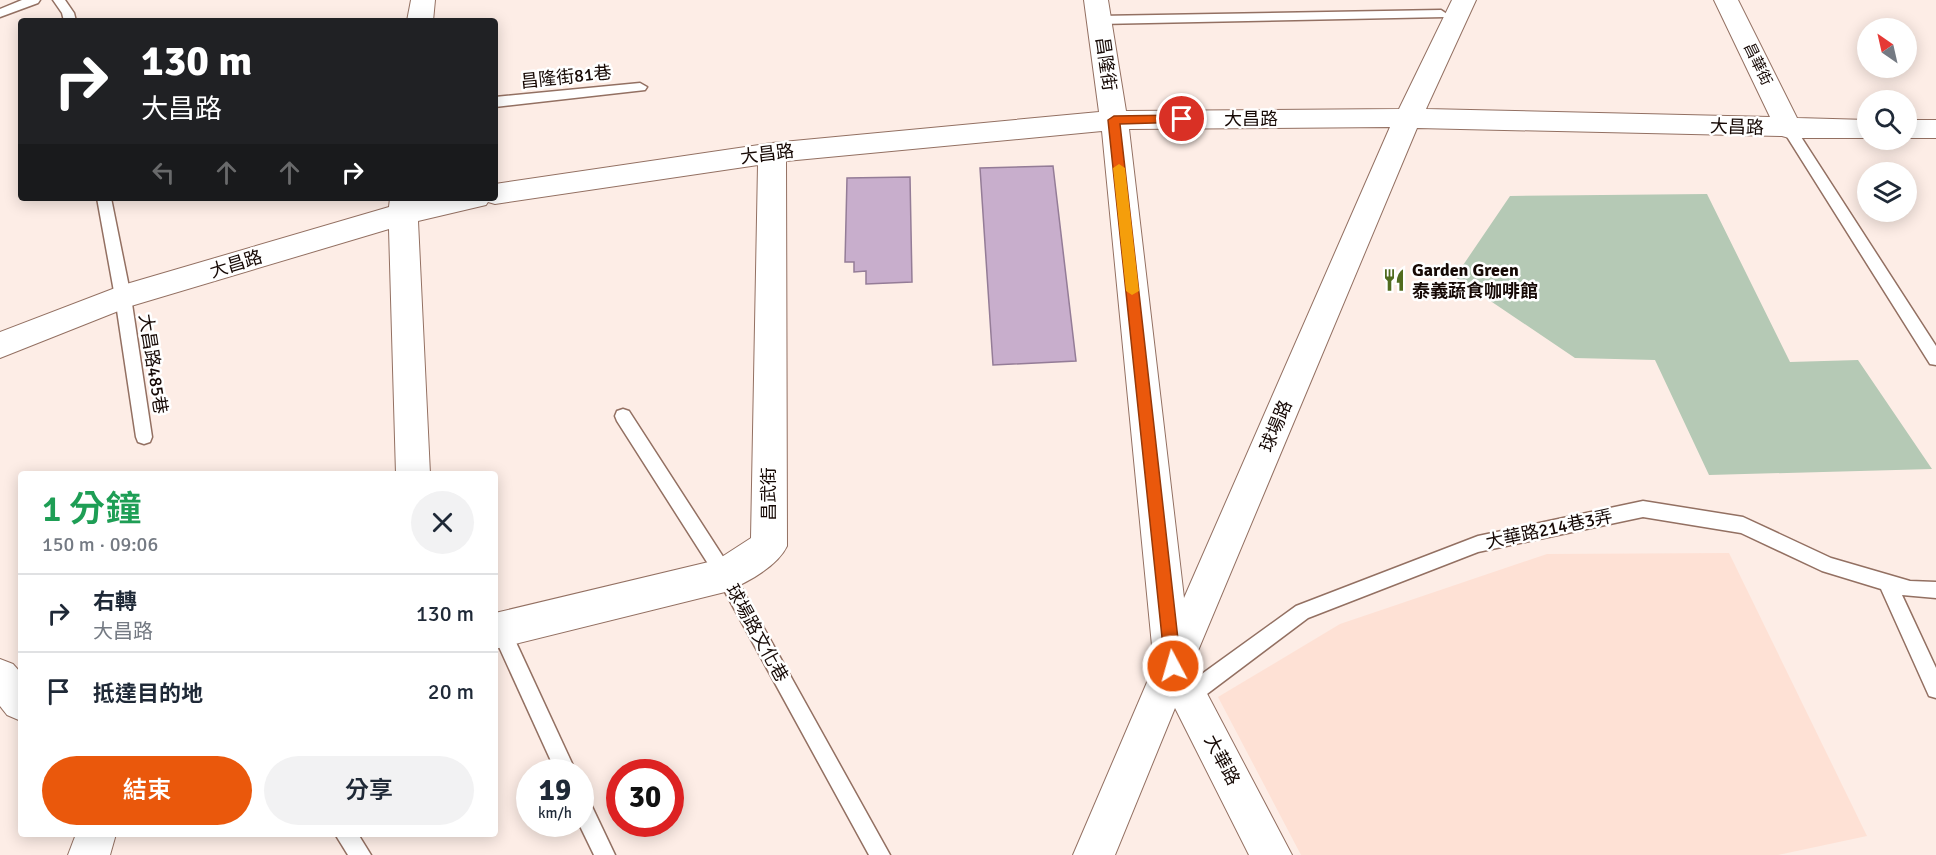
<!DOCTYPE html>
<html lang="zh-TW">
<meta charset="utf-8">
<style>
body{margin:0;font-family:Signika,"Noto Sans TC",sans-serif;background:#f2f2f3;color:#1f2937;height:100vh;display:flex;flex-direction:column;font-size:22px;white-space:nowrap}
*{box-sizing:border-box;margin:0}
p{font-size:20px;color:#747a83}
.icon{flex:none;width:33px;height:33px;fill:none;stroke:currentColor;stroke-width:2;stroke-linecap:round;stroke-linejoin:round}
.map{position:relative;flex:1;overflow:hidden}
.details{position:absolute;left:18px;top:471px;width:480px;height:366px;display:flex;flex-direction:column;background:#fff;border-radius:6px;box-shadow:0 3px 15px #0003}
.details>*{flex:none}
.top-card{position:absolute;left:18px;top:18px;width:480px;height:183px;border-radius:6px;box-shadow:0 3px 15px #0003;background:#202124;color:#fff;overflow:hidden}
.needle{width:39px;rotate:326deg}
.buttons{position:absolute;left:1857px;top:18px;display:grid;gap:12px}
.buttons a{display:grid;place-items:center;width:60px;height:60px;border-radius:50%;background:#fff;box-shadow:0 3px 15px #0003;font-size:30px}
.speed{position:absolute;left:516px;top:759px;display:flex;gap:12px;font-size:30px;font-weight:700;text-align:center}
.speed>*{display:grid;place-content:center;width:78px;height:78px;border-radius:50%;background:#fff;box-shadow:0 3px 15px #0003;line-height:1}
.speed small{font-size:15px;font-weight:400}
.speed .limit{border:9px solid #d22;background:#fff;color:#111}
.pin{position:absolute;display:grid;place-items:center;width:51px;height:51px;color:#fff;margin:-26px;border:3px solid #fff;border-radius:50%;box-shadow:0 2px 6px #0007}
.me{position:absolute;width:66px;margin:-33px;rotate:354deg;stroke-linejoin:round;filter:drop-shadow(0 0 4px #0008)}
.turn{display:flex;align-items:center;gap:21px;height:126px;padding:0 24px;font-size:27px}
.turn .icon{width:78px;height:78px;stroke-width:2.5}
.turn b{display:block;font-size:42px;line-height:51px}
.lanes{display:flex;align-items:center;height:57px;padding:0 24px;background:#0003;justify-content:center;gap:30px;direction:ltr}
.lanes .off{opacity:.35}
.round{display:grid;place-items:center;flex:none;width:63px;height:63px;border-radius:32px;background:#f2f2f3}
.head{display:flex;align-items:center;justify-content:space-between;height:102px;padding:0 24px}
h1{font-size:36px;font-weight:600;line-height:45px;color:#1e9e55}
.action{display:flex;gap:12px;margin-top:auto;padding:12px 24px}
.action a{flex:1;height:69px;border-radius:36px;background:#ea580c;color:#fff;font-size:24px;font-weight:600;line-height:69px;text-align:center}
.action a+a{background:#f2f2f3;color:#1f2937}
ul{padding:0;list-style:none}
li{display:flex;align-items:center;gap:18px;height:78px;padding:0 24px;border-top:2px solid #e0e1e3}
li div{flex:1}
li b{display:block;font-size:22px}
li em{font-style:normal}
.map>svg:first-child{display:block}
.built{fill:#fee1d5}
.green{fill:#b5c9b5}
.building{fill:#c8aecc;stroke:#947c97;stroke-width:1.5}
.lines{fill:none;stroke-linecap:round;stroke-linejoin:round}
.lane-casing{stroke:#937062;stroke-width:3}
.street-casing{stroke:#937062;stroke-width:2}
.lane{fill:#fff;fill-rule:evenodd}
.street{fill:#fff;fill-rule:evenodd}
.route{fill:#ea580c;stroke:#983908;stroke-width:1.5}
.slow{fill:#f59e0b}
.labels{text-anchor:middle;stroke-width:5;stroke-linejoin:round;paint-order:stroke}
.far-street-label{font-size:15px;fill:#160905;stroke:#fff}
.street-label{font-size:18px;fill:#160905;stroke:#fff}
.poi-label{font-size:18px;font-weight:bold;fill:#160905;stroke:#fff;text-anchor:start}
</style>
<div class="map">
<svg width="1936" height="855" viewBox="0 0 1936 855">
<rect width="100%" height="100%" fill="#fdede6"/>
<path class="built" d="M 1729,553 L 1867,836 L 1778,855 L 1301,855 L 1218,697 L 1340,624 L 1547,554 Z"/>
<path class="green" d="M 1707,194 L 1790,362 L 1858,360 L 1932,469 L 1709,475 L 1655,360 L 1575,358 L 1455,277 L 1510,196 Z"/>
<g class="building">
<path d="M 1053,166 L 1076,361 L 993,365 L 980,168 Z"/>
<path d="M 910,177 L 912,282 L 866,284 L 866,271 L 854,272 L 854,262 L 845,262 L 847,178 Z"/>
</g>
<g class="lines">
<g class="lane-casing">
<g id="lane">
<path d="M 22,0 L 40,0 L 38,3 L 0,17 L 0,9 Z"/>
<path d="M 53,0 L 65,0 L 74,13 L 76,21 L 64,21 L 62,13 Z"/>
<path d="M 1441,10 L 1447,14 L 1445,17 L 1099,24 L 1093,20 L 1099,16 Z"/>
<path d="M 640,83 L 647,87 L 645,90 L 495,107 L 495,97 Z"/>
<path d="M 1789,124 L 1794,126 L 1936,346 L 1936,365 L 1930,364 L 1784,132 L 1782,129 Z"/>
<path d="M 97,198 L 111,198 L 131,297 L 152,437 L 150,442 L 144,444 L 138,442 L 136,437 L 115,297 Z"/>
<path d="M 623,409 L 629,411 L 731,569 L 890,855 L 869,855 L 719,581 L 617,421 L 615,416 L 617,411 Z"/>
<path d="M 1643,501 L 1743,517 L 1831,558 L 1910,581 L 1936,582 L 1936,598 L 1902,595 L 1936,668 L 1936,698 L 1929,696 L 1881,589 L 1822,571 L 1741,533 L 1643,517 L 1478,552 L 1308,618 L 1195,703 L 1188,705 L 1181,703 L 1178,696 L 1181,689 L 1296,606 L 1478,536 Z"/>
<path d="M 501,622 L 508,625 L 576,772 L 556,772 L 495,638 L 495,625 Z"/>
<path d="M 580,793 L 587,796 L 615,855 L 594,855 L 579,824 Z"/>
<path d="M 335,834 L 358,834 L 371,855 L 348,855 Z"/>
</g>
</g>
<g class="street-casing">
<g id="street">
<path d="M 411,0 L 435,0 L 433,21 L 407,21 Z"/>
<path d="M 1084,0 L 1108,0 L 1126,111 L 1399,109 L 1452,0 L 1476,0 L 1426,109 L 1770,117 L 1714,0 L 1738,0 L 1797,118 L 1868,120 L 1868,138 L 1789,138 L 1782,136 L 1417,128 L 1192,665 L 1292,855 L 1249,855 L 1175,708 L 1115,855 L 1073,855 L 1154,666 L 1102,131 L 786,161 L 787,546 C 777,567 746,583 725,592 L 495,649 L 495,613 L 717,560 L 751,538 L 758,165 L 495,204 L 488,202 L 486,205 L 418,221 L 430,474 L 396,474 L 389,229 L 131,306 L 0,358 L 0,332 L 123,285 L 389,207 L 390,198 L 418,198 L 418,200 L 495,198 L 495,184 L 772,143 L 1099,112 ZM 1390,127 L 1184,598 L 1129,129 Z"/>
<rect x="1906" y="120" width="30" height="18"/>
<path d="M 0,659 L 13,664 L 21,673 L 21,721 L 7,715 L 0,706 Z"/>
<path d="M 76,834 L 116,834 L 110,855 L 68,855 Z"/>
</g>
</g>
<use href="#lane" class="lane"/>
<use href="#street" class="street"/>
</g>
<path class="route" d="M 1182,115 L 1186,117 L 1186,122 L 1120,124 L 1181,666 L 1178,671 L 1173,673 L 1167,671 L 1165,666 L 1108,120 L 1114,116 Z"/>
<path class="slow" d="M 1119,164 L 1125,168 L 1139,291 L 1132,295 L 1126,291 L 1113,168 Z"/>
<defs>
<g id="restaurant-bare" transform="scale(1.8)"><path d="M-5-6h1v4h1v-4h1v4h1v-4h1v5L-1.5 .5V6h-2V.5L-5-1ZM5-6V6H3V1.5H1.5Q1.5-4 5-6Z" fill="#506b1e" stroke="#fff" stroke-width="2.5" paint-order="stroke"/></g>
</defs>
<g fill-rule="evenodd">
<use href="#restaurant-bare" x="1394" y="280"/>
</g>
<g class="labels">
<g class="far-street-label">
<text transform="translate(1758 64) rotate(64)" y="5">昌華街</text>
</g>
<g class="street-label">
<text transform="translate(1106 64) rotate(82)" y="6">昌隆街</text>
<text transform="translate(566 77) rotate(-6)" y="6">昌隆街81巷</text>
<text x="1251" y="125">大昌路</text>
<text transform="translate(1737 127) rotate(2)" y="6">大昌路</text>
<text transform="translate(767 154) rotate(-7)" y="6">大昌路</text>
<text transform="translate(236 264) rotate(-17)" y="6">大昌路</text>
<text transform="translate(153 364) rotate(81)" y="6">大昌路485巷</text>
<text transform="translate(1276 426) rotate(-67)" y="6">球場路</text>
<text transform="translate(769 494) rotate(-90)" y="6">昌武街</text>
<text transform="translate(1549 529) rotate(-12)" y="6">大華路214巷3弄</text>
<text transform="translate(757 633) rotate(61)" y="6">球場路文化巷</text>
<text transform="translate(1222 760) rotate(62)" y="6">大華路</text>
</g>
<g class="poi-label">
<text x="1412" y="276">Garden Green<tspan x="1412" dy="21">泰義蔬食咖啡館</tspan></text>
</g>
</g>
</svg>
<div class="buttons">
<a><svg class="needle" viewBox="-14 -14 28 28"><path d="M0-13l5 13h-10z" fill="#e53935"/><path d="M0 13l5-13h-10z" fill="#747a83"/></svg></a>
<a><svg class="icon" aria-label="search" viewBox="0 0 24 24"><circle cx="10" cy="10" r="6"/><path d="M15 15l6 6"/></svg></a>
<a><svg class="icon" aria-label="layers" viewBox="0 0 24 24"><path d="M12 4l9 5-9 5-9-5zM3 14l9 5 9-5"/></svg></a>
</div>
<div class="speed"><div>19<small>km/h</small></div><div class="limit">30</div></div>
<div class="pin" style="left:1182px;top:119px;background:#d93025"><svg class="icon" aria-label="arrive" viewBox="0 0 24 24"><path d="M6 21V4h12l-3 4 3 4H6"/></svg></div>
<svg class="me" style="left:1173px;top:666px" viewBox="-20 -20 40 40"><circle r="17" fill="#ea580c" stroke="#fff" stroke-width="3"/><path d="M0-11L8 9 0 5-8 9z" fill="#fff"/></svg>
<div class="top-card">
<div class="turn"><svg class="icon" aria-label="right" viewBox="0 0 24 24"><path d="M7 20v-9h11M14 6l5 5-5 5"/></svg><div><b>130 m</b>大昌路</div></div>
<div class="lanes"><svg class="icon off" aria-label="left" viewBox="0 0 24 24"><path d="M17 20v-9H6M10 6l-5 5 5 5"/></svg><svg class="icon off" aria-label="ahead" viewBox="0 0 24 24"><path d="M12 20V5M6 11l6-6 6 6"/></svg><svg class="icon off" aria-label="ahead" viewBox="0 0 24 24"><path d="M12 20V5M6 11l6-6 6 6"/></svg><svg class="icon" aria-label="right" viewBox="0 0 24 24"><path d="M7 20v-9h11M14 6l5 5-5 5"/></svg></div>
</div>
<section class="details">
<div class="head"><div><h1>1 分鐘</h1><p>150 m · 09:06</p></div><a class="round"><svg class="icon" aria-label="close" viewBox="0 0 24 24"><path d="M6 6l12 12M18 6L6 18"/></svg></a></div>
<ul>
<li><svg class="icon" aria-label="right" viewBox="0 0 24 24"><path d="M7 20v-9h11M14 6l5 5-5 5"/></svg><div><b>右轉</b><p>大昌路</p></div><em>130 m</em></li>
<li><svg class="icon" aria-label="arrive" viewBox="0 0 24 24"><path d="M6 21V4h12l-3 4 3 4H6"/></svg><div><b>抵達目的地</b></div><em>20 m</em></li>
</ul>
<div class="action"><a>結束</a><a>分享</a></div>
</section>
</div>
